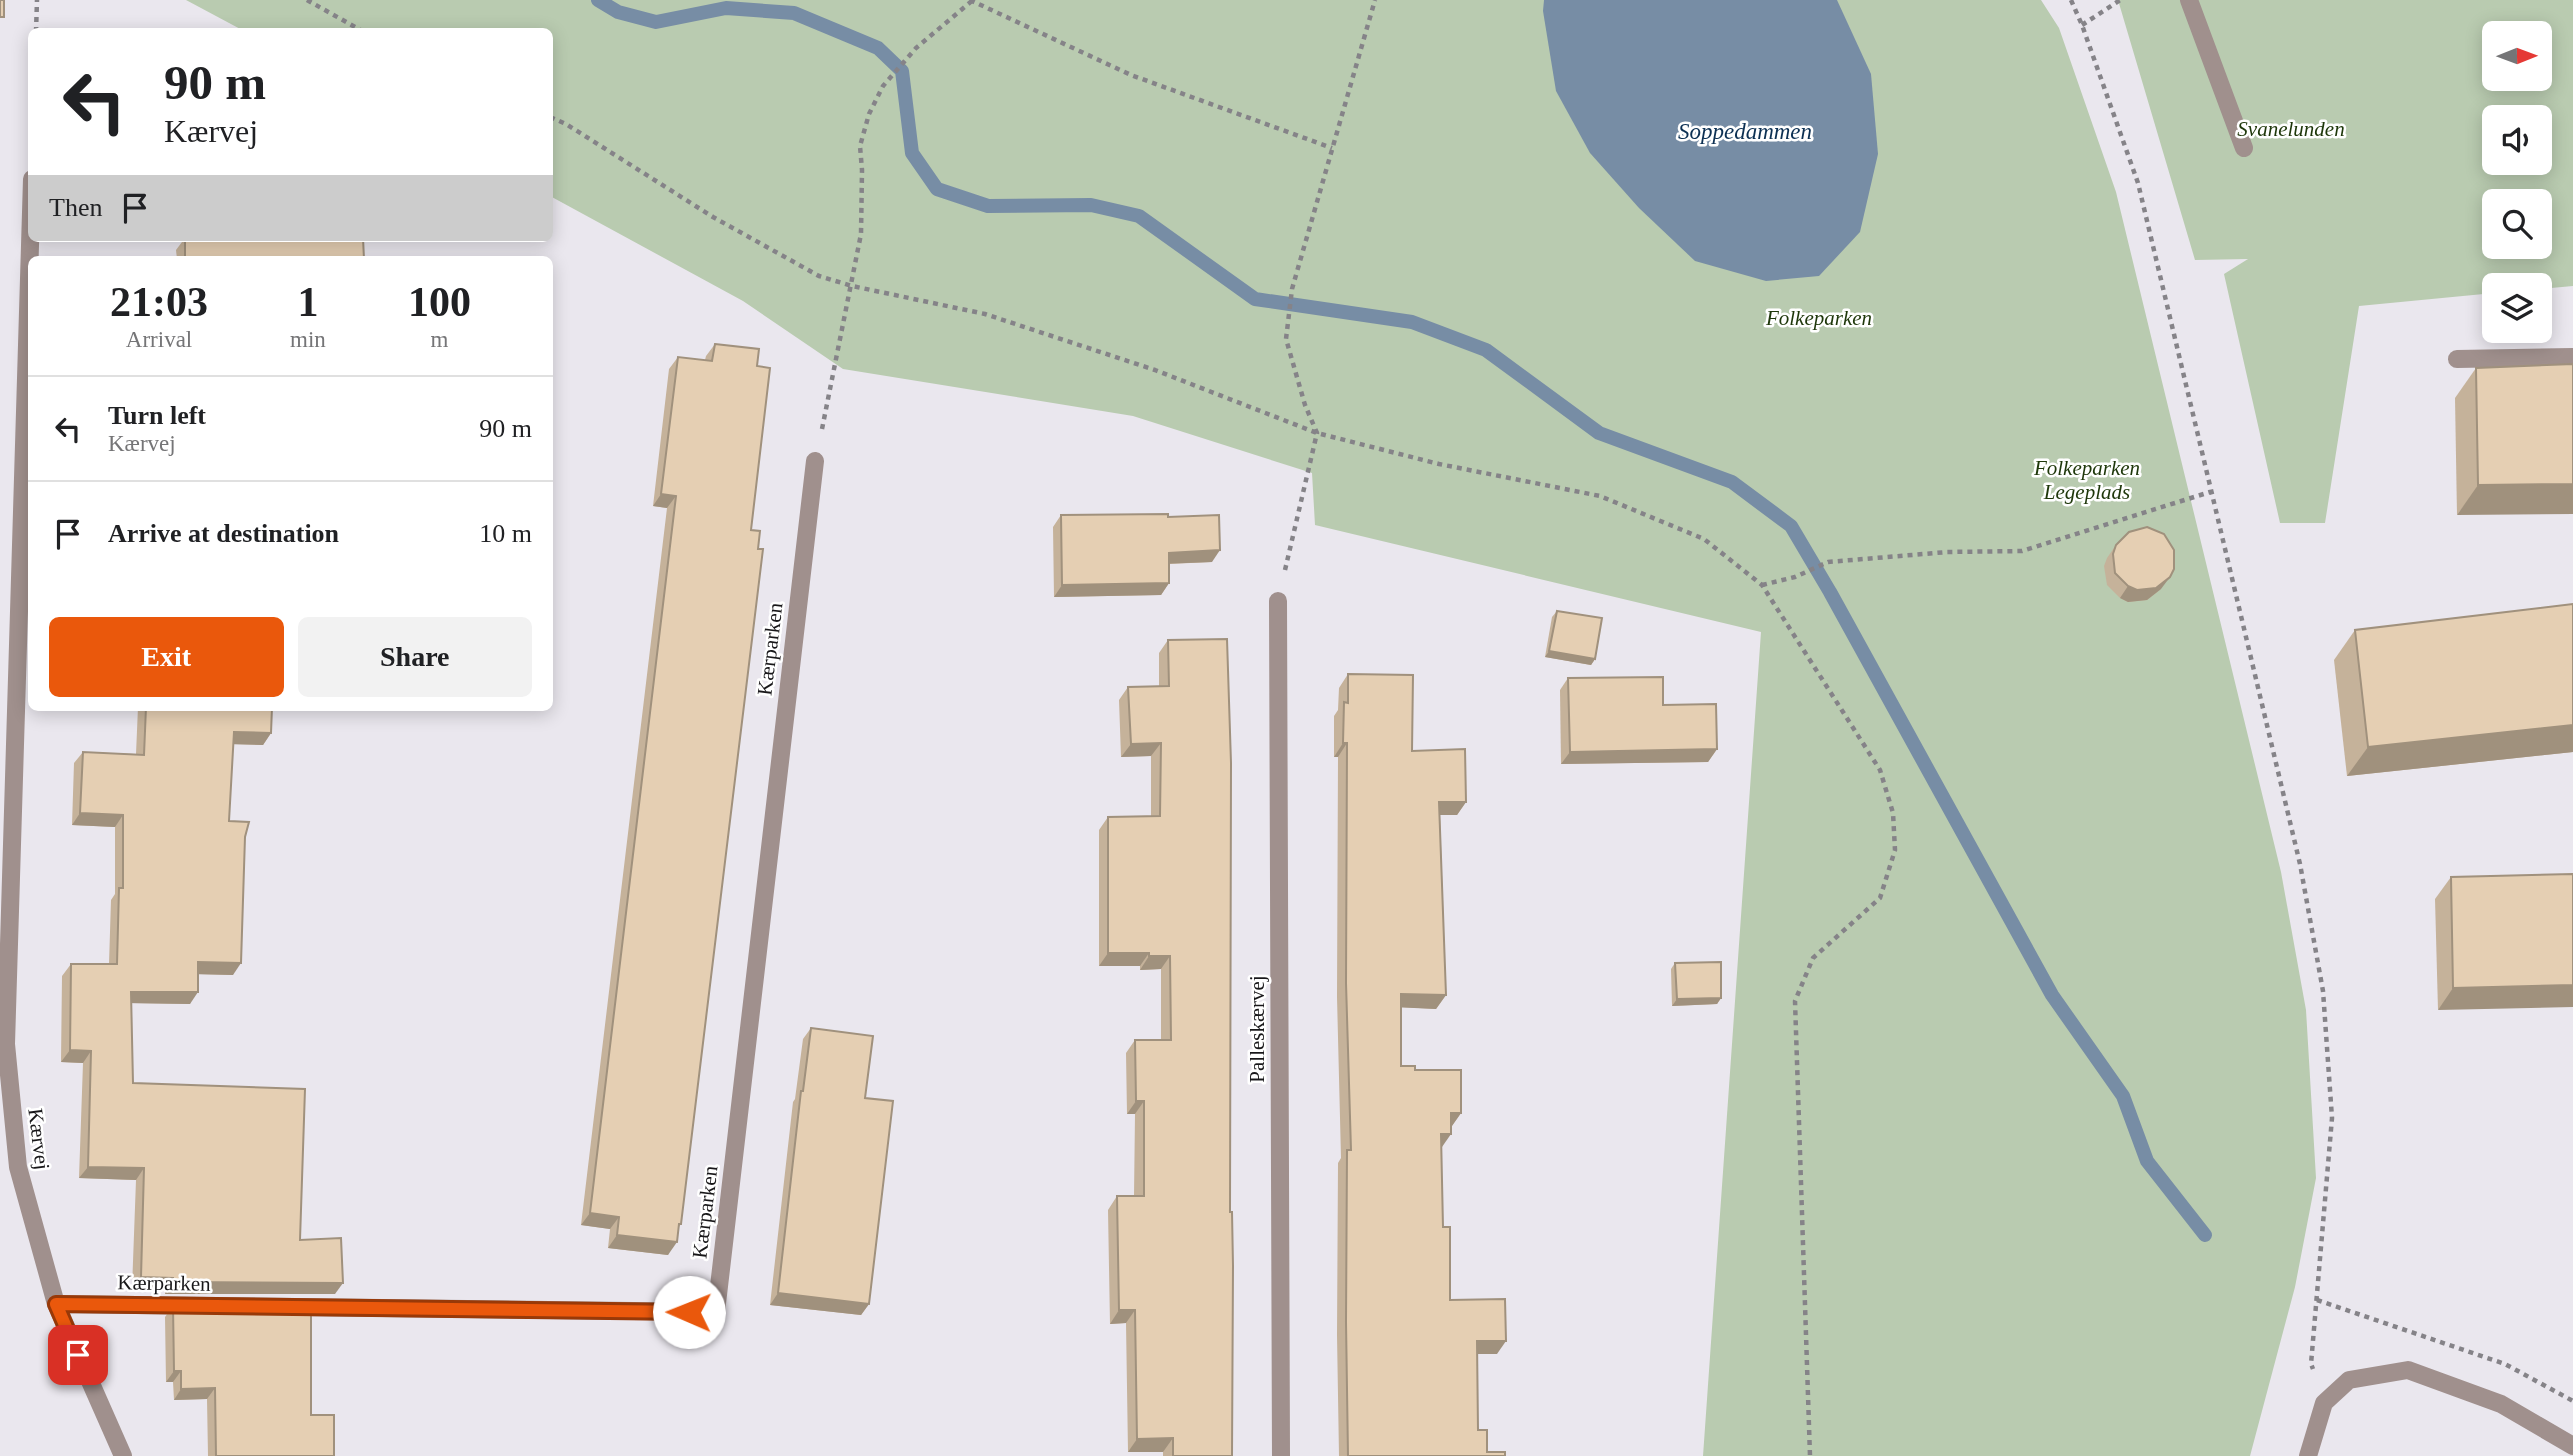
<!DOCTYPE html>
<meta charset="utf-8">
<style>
body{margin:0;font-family:"Times New Roman",serif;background:#f2f2f2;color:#202124;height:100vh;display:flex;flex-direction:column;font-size:26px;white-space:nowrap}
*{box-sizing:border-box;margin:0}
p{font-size:23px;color:#757577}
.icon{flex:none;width:38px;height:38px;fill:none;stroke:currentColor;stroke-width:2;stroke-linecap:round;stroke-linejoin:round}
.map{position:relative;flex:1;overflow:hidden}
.side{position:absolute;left:28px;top:256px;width:525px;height:455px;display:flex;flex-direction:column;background:#fff;border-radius:10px;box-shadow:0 4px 18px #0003}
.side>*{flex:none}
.banner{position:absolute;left:28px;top:28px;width:525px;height:214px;border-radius:10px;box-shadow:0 4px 18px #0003;background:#fff;color:#202124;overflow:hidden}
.needle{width:46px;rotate:89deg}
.controls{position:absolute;left:2482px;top:21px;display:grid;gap:14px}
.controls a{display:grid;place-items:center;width:70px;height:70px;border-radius:10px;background:#fff;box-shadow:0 4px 18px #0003;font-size:35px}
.pin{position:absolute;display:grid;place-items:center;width:60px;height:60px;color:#fff;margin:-30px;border-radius:14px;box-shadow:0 4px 10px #0006}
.me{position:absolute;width:77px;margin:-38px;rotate:271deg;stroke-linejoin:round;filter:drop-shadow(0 0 5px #0008)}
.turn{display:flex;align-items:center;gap:24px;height:147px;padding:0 21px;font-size:32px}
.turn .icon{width:91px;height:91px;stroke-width:2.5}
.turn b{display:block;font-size:49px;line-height:60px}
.then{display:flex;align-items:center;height:66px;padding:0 21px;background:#0003;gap:14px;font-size:26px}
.eta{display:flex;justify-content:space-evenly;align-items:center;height:119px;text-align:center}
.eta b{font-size:42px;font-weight:600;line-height:49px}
.button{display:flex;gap:14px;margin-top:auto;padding:14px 21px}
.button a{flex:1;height:80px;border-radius:10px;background:#ea580c;color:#fff;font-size:28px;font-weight:600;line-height:80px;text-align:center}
.button a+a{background:#f2f2f2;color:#202124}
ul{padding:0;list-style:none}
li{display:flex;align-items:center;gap:21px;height:105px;padding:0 21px;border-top:2px solid #e0e0e0}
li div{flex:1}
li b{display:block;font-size:26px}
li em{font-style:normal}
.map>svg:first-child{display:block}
.green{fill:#b9cbb0;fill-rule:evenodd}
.water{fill:#778da5}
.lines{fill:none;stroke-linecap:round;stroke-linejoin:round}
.stream{stroke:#778da5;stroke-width:14}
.path{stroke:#858388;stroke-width:4.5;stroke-dasharray:5 5;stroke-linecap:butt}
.service{stroke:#a0908d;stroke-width:18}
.minor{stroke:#a0908d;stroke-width:18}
.wall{fill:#c5b29a}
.shaded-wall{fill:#a0917d}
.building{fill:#e5cfb3;stroke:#a0917d;stroke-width:2}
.route-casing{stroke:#983908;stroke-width:18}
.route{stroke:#ea580c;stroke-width:12}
.labels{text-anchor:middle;stroke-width:5;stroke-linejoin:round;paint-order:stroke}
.park-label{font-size:21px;font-style:italic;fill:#1e370a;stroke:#fff}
.street-label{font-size:21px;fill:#181719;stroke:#fff}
.water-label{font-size:23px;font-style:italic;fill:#0c3053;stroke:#fff}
</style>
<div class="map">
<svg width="2573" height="1456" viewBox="0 0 2573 1456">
<rect width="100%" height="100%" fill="#eae7ee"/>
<g class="green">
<path d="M 186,0 L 2041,0 L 2059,28 L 2116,192 L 2281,872 L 2306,1010 L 2316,1178 L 2295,1287 L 2250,1456 L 1703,1456 L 1761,632 L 1315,525 L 1312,473 L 1133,416 L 843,369 L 743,301 L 550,196 L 550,32 L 244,31 Z"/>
<path d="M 2118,0 L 2573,0 L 2573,286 L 2539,289 L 2539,285 L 2494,285 L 2494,293 L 2359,306 L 2325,523 L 2280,523 L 2224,274 L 2248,259 L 2195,260 ZM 2494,33 L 2539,33 L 2539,79 L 2494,79 ZM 2494,117 L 2539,117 L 2539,163 L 2494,163 ZM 2494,201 L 2539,201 L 2539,247 L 2494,247 Z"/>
</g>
<path class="water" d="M 1544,0 L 1837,0 L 1871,74 L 1878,154 L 1860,232 L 1819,276 L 1766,281 L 1695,261 L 1639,208 L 1590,153 L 1556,91 L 1543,11 Z"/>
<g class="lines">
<path class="stream" d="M 598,0 L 618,12 L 656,22 L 726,8 L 794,13 L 878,48 L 902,71 L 912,153 L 937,189 L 988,206 L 1091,205 L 1139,216 L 1255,299 L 1412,322 L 1486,350 L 1599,433 L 1732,482 L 1791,526 L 1830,592 L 2052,995 L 2123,1096 L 2147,1161 L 2205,1235"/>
<g class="path">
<path d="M 307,0 L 364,32"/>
<path d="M 970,0 L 1131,75 L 1332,148"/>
<path d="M 2071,0 L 2082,25 L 2138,183 L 2300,864 L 2323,991 L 2332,1118 L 2311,1364 L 2313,1369"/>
<path d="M 2082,25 L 2120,0"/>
<path d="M 36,32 L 37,0"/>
<path d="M 550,117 L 566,124 L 713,217 L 819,276 L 852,286 L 985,314 L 1155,370 L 1317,433 L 1439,464 L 1600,496 L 1704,539 L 1762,585 L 1880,770 L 1893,813 L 1895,850 L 1880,898 L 1813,958 L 1795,1001 L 1810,1456"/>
<path d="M 822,429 L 861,234 L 862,170 L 860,146 L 869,114 L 883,86 L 916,48 L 973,0"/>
<path d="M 1285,570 L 1317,433 L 1305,405 L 1286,339 L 1292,289 L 1375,0"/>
<path d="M 1762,585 L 1795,577 L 1828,562 L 1947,552 L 2022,551 L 2210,492"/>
<path d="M 2317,1300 L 2505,1364 L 2573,1401"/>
</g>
<g class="service">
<path d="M 2189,0 L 2244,148"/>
<path d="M 2457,359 L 2573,357"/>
</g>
<g class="minor">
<path d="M 32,179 L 6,1044 L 18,1167 L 56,1304 L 123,1456"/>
<path d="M 1278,601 L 1281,1456"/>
<path d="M 56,1304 L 716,1312 L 815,461"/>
<path d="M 2308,1456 L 2324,1403 L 2349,1380 L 2408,1370 L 2501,1404 L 2573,1446"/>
</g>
</g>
<g class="wall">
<path d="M 185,238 L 364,259 L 177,259 L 176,250 Z"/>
<path d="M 715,344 L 757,366 L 751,530 L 681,1224 L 678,1228 L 668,1255 L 608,1248 L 610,1229 L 581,1225 L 667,508 L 653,506 L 669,369 L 678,357 L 705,360 L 706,356 Z"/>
<path d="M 2573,364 L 2457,515 L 2455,398 L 2476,368 Z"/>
<path d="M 1061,515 L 1168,517 L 1212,562 L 1169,564 L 1169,583 L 1161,595 L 1054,597 L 1053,527 Z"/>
<path d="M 2116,545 L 2161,589 L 2147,600 L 2128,602 L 2120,598 L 2107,585 L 2104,566 L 2107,558 Z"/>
<path d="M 2573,604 L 2573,752 L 2347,776 L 2334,660 L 2355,630 Z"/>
<path d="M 1557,611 L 1595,659 L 1591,665 L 1545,657 L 1552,617 Z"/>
<path d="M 1168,640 L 1230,1212 L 1232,1456 L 1163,1456 L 1163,1452 L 1128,1452 L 1126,1323 L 1110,1324 L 1108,1210 L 1117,1196 L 1134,1196 L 1135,1114 L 1127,1114 L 1126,1053 L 1135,1040 L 1161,1040 L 1161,969 L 1140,970 L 1140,966 L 1099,966 L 1099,830 L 1108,817 L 1151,816 L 1151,756 L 1121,757 L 1119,700 L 1128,687 L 1159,686 L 1159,653 Z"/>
<path d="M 1348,674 L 1412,751 L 1466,802 L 1457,815 L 1440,815 L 1446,995 L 1436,1009 L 1401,1007 L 1401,1066 L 1415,1070 L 1461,1113 L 1451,1127 L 1441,1147 L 1443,1227 L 1450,1300 L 1497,1354 L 1477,1354 L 1478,1430 L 1487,1452 L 1505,1456 L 1339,1456 L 1337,1335 L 1338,1163 L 1341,1158 L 1337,997 L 1338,757 L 1334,757 L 1334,716 L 1338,710 L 1339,688 Z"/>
<path d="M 1568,678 L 1663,705 L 1717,749 L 1708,762 L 1561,764 L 1560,690 Z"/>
<path d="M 138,707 L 272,707 L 271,733 L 263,745 L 233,744 L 229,821 L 245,837 L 233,975 L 198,974 L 190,1004 L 131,1003 L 133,1083 L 300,1240 L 335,1294 L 165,1294 L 165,1289 L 132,1289 L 136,1180 L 79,1178 L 83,1063 L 61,1062 L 62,976 L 71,964 L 109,964 L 111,900 L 115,894 L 115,827 L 72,825 L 74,763 L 83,752 L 136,754 Z"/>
<path d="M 2573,874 L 2438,1010 L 2435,899 L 2451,877 Z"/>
<path d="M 1675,963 L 1721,998 L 1717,1004 L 1672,1006 L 1671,969 Z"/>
<path d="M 811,1028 L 865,1098 L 869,1304 L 861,1315 L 770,1305 L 793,1102 L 795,1099 L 803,1039 Z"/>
<path d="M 173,1306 L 311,1415 L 334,1456 L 208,1456 L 207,1399 L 174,1400 L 173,1382 L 166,1382 L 165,1317 Z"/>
</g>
<g class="shaded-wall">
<path d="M 2573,484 L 2573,514 L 2457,515 L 2478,485 Z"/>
<path d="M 661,494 L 676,496 L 667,508 L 653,506 Z"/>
<path d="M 1220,550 L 1212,562 L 1160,564 L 1169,553 Z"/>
<path d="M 2170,577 L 2161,589 L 2147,600 L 2128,602 L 2120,598 L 2128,586 Z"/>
<path d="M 1169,583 L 1161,595 L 1054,597 L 1062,585 Z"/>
<path d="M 1549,651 L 1595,659 L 1591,665 L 1545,657 Z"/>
<path d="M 2573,725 L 2573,752 L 2347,776 L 2368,747 Z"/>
<path d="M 234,732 L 271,733 L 263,745 L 226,744 Z"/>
<path d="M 1161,743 L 1151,756 L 1121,757 L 1131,744 Z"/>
<path d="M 1343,743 L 1347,743 L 1338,757 L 1334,757 Z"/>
<path d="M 1717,749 L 1708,762 L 1561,764 L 1570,752 Z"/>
<path d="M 1439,802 L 1466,802 L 1457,815 L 1430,815 Z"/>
<path d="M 80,813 L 123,815 L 115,827 L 72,825 Z"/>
<path d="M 1108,953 L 1149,953 L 1140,966 L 1099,966 Z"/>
<path d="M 1149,956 L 1170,956 L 1161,969 L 1140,970 Z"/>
<path d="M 198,962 L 241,963 L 233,975 L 190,974 Z"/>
<path d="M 2573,985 L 2573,1007 L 2438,1010 L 2453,988 Z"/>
<path d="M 131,992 L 198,992 L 190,1004 L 123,1003 Z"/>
<path d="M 1401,994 L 1446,995 L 1436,1009 L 1392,1007 Z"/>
<path d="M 1721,998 L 1717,1004 L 1672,1006 L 1677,999 Z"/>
<path d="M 70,1050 L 91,1051 L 83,1063 L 61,1062 Z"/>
<path d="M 1136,1101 L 1144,1101 L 1135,1114 L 1127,1114 Z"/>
<path d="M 1451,1113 L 1461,1113 L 1452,1126 L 1442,1127 Z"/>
<path d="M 1441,1134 L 1451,1134 L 1442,1147 L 1432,1147 Z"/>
<path d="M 88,1167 L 144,1168 L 136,1180 L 79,1178 Z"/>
<path d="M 590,1213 L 619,1217 L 610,1229 L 581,1225 Z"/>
<path d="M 617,1235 L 677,1242 L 668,1255 L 608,1248 Z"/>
<path d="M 141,1277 L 173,1278 L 165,1289 L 132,1289 Z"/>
<path d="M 173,1282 L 343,1283 L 335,1294 L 165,1294 Z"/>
<path d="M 778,1293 L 869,1304 L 861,1315 L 770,1305 Z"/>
<path d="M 1119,1310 L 1135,1310 L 1126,1323 L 1110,1324 Z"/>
<path d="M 1477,1341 L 1506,1341 L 1497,1354 L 1468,1354 Z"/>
<path d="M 174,1371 L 181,1371 L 173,1382 L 166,1382 Z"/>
<path d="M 215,1388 L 207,1399 L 174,1400 L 181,1389 Z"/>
<path d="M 1173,1438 L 1163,1452 L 1128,1452 L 1137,1439 Z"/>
</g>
<g class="building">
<rect x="0" y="0" width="4" height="17"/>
<path d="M 185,238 L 363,238 L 364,259 L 185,259 Z"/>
<path d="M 715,344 L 759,349 L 757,366 L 770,368 L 751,530 L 760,531 L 758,549 L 763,549 L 681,1224 L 679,1224 L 677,1242 L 617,1235 L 619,1217 L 590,1213 L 676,496 L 661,494 L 678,357 L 712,361 Z"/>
<path d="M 2573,364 L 2573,484 L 2478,485 L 2476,368 Z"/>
<path d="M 1168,514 L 1168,517 L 1219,515 L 1220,550 L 1169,553 L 1169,583 L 1062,585 L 1061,515 Z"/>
<path d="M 2147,527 L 2164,534 L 2174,550 L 2174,569 L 2170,577 L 2156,588 L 2137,590 L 2128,586 L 2115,573 L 2113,554 L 2116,545 L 2129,532 Z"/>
<path d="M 2573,604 L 2573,725 L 2368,747 L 2355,630 Z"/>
<path d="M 1557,611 L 1602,618 L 1595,659 L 1549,651 Z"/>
<path d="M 1227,639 L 1231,763 L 1230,1212 L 1232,1212 L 1233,1266 L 1232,1456 L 1173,1456 L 1173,1438 L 1137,1439 L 1135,1310 L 1119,1310 L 1117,1196 L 1144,1196 L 1144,1101 L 1136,1101 L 1135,1040 L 1171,1040 L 1170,956 L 1149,956 L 1149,953 L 1108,953 L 1108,817 L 1160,816 L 1161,743 L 1131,744 L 1128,687 L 1169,686 L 1168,640 Z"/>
<path d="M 1348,674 L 1413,675 L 1412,751 L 1465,749 L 1466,802 L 1439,802 L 1446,995 L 1401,994 L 1401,1066 L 1415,1066 L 1415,1070 L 1461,1070 L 1461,1113 L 1451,1113 L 1451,1134 L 1441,1134 L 1443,1227 L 1450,1227 L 1450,1300 L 1505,1299 L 1506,1341 L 1477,1341 L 1478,1430 L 1487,1430 L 1487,1452 L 1505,1452 L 1505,1456 L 1348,1456 L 1346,1322 L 1347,1150 L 1351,1150 L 1346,983 L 1347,743 L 1343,743 L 1344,702 L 1348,703 Z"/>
<path d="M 1663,677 L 1663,705 L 1716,704 L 1717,749 L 1570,752 L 1568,678 Z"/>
<path d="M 146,707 L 272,707 L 271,733 L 234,732 L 229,821 L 249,822 L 245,837 L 241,963 L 198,962 L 198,992 L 131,992 L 133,1083 L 305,1089 L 300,1240 L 341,1238 L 343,1283 L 173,1282 L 173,1278 L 141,1277 L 144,1168 L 88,1167 L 91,1051 L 70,1050 L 71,964 L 117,964 L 119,888 L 123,888 L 123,815 L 80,813 L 83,752 L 144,755 Z"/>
<path d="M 2573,874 L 2573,985 L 2453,988 L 2451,877 Z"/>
<path d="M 1721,962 L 1721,998 L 1677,999 L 1675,963 Z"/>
<path d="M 811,1028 L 873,1036 L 865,1098 L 893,1101 L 869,1304 L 778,1293 L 801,1091 L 803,1091 Z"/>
<path d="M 173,1306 L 311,1308 L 311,1415 L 334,1415 L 334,1456 L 216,1456 L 215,1388 L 181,1389 L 181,1371 L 174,1371 Z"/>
</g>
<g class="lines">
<g class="route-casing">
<path id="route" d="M 78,1355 L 56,1304 L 689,1312"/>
</g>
<use href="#route" class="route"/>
</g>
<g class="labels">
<g class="park-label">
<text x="2291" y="136">Svanelunden</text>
<text x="1819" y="325">Folkeparken</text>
<text x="2087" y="475">Folkeparken<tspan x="2087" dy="24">Legeplads</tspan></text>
</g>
<g class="street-label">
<text transform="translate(770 649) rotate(-83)" y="7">Kærparken</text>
<text transform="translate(1257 1029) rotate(-90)" y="7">Palleskærvej</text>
<text transform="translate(39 1139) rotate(83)" y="7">Kærvej</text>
<text transform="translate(705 1212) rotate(-83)" y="7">Kærparken</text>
<text transform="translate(164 1283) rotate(1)" y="7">Kærparken</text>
</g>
<g class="water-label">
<text x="1745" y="139">Soppedammen</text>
</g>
</g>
</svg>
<div class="controls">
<a><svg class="needle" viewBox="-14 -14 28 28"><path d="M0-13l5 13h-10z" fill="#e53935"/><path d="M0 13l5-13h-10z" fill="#757577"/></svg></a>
<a><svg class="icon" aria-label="sound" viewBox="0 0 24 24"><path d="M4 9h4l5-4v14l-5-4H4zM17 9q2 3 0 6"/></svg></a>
<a><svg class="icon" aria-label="search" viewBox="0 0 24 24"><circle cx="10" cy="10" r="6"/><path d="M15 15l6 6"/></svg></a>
<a><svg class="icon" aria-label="layers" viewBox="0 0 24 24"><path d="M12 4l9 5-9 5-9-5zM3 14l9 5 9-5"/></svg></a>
</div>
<div class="pin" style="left:78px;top:1355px;background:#d93025"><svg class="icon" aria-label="arrive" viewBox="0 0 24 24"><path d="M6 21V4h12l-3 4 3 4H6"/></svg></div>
<svg class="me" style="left:689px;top:1312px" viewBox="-20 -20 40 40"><circle r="19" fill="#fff"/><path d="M0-13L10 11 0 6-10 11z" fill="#ea580c"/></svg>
<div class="banner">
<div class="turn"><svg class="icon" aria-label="left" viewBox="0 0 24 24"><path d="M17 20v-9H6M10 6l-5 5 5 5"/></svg><div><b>90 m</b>Kærvej</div></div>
<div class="then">Then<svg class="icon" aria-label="arrive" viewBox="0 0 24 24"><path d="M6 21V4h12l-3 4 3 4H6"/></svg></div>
</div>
<section class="side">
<div class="eta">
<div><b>21:03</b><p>Arrival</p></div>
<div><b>1</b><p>min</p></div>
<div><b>100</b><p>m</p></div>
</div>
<ul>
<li><svg class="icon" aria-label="left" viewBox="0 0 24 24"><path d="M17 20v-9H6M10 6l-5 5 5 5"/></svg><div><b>Turn left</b><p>Kærvej</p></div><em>90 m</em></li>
<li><svg class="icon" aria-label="arrive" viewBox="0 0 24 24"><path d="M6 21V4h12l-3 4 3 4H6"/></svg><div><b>Arrive at destination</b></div><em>10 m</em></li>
</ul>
<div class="button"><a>Exit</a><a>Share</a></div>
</section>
</div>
